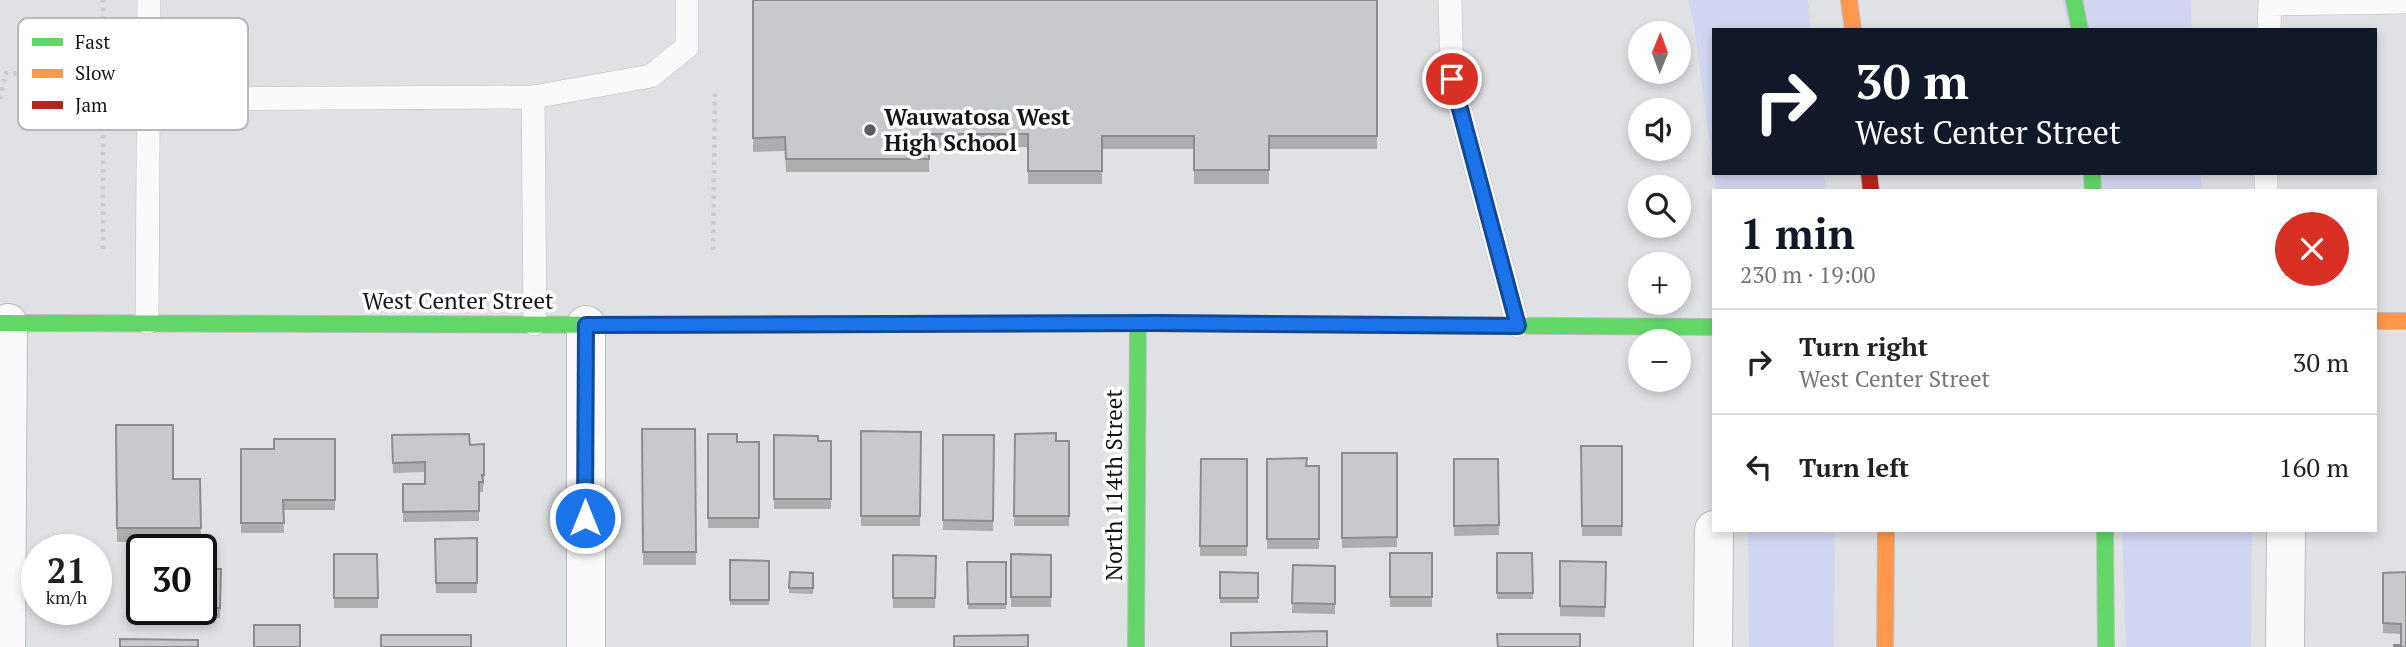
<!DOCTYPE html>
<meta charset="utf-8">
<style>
body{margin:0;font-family:"PT Serif",serif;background:#f6f6f6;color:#222;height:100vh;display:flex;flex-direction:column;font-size:26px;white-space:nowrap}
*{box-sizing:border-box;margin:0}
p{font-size:23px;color:#767676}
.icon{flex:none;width:38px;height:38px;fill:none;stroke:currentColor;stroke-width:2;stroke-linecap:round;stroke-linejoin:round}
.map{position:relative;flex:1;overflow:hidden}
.sheet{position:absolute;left:1712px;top:189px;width:665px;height:343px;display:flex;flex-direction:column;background:#fff;border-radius:0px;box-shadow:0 4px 10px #0003}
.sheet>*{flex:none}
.top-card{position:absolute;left:1712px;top:28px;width:665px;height:147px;border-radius:0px;box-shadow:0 4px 10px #0003;background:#111827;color:#fff;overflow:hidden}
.needle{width:46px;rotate:1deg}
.fabs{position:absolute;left:1628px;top:21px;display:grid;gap:14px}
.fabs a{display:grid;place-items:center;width:63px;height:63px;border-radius:50%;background:#fff;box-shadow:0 4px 10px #0003;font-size:35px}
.speed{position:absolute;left:21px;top:534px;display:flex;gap:14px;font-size:35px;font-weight:700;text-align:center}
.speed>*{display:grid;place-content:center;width:91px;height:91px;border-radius:50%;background:#fff;box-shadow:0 4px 10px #0003;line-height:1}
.speed small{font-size:18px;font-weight:400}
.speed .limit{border:4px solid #111;border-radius:10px;background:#fff;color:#111}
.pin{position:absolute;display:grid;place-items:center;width:60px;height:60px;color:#fff;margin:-30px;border:4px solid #fff;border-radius:50%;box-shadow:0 2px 7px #0007}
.me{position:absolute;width:77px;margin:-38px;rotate:0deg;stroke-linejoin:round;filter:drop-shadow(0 0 5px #0008)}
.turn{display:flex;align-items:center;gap:24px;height:147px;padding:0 28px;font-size:32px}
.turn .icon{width:91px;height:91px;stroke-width:2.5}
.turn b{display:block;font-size:49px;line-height:60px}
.round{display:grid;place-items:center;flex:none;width:74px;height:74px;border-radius:37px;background:#f6f6f6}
.headline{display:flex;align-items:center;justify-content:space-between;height:119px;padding:0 28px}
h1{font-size:42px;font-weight:700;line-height:52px;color:#111827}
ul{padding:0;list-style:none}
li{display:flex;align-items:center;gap:21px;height:105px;padding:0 28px;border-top:2px solid #e0e0e0}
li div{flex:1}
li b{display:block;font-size:26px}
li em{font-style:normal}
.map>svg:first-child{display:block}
.green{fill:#d3d6f1}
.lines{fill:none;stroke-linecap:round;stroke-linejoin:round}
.lane-casing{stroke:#bdbdc0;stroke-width:24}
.street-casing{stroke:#bdbdc0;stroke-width:40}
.fast-casing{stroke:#bdbdc0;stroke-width:18}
.slow-casing{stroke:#bdbdc0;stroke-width:18}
.jam-casing{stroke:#bdbdc0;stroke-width:18}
.path{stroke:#cccdcd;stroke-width:4.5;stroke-dasharray:3.5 5;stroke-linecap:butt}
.lane{stroke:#fafafb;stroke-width:23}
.street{stroke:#fafafb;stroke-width:38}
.fast{stroke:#63d668;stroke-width:16}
.slow{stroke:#ff974d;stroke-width:16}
.jam{stroke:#b3261e;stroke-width:16}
.wall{fill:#acadaf}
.building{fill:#c8c9cc;stroke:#8c8d8f;stroke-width:2}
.route-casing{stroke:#114b97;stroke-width:18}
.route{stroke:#1a73e8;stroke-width:12}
.poi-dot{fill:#5b5c5f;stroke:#fff;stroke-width:2.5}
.labels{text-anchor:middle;stroke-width:7;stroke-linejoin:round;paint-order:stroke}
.poi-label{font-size:23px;font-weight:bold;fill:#141517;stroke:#fff;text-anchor:start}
.street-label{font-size:23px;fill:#141517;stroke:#fff}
.key{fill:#fff;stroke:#b8b9b9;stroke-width:2}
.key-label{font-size:19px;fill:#141517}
</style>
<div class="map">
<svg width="2406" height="647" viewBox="0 0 2406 647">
<rect width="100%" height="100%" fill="#e0e1e5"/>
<g class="green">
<path d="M 1688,0 L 1808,0 L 1811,30 L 1713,30 L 1713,169 L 1694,24 Z"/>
<path d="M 2063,0 L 2191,0 L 2192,30 L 2068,30 Z"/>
<path d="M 1714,173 L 1824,173 L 1826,191 L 1716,191 Z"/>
<path d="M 2096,173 L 2201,173 L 2202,191 L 2099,191 Z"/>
<path d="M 1748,530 L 1835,530 L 1834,647 L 1749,647 Z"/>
<path d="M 2122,530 L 2252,530 L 2251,647 L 2126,647 Z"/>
</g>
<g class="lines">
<g class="lane-casing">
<g id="lane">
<path d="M 1450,0 L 1452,79 L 1518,326"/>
<path d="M 2269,30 L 2270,4 L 2406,2"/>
<path d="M 533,97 L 535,324"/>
<path d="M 150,99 L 533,97 L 651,76 L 687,47 L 687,0"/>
<path d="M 2266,191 L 2266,173"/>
<path d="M 147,322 L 149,0"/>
</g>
</g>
<g class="street-casing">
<g id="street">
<path d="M 6,647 L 8,323"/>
<path d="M 586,647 L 586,325"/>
<path d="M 1713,647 L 1714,530"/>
<path d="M 2285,647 L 2286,530"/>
</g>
</g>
<g class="fast-casing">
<g id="fast">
<path d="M 2074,0 L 2080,30"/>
<path d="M 2092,173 L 2093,191"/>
<path d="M 0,323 L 671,325"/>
<path d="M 899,324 L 1138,323 L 1713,327"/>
<path d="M 2105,530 L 2106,647"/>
<path d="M 1136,647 L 1138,323"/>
</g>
</g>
<g class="slow-casing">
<g id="slow">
<path d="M 1849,0 L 1853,30"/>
<path d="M 2375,321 L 2406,321"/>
<path d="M 671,325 L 899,324"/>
<path d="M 1885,647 L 1886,530"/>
</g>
</g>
<g class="jam-casing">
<path id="jam" d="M 1869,173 L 1871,191"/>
</g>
<g class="path">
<path d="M 0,99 L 6,73 L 27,74 L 103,126"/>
<path d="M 103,249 L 103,0"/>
<path d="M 713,250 L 715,91"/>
</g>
<use href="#lane" class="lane"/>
<use href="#street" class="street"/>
<use href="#fast" class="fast"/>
<use href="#slow" class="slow"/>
<use href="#jam" class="jam"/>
</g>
<g class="wall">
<path d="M 753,0 L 1377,0 L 1377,149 L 1269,149 L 1269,184 L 1194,184 L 1194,149 L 1102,149 L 1102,184 L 1028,184 L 1028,147 L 929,148 L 929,172 L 786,172 L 785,151 L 753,152 Z"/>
<path d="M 116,425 L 173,479 L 200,479 L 201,541 L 117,542 Z"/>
<path d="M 642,429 L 695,429 L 696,565 L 643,565 Z"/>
<path d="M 861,431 L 921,432 L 920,526 L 861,526 Z"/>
<path d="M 708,434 L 737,442 L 759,442 L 759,528 L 708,528 Z"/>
<path d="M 1015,434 L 1056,441 L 1069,441 L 1069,526 L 1014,526 Z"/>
<path d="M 392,435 L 470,445 L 484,444 L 484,485 L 483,485 L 483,492 L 479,492 L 479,521 L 403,522 L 403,484 L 425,484 L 425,472 L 393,473 Z"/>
<path d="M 774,435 L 818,441 L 831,441 L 831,509 L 774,509 Z"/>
<path d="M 943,435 L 994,435 L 993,531 L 943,530 Z"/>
<path d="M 335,439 L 335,510 L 283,510 L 284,533 L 241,533 L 241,449 L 274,449 Z"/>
<path d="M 1581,446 L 1622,446 L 1622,536 L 1582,536 Z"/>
<path d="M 1342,453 L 1397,453 L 1397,547 L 1342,548 Z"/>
<path d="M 1201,459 L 1247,459 L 1247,556 L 1200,556 Z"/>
<path d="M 1267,459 L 1306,466 L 1319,466 L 1319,549 L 1267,549 Z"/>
<path d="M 1454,459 L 1498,459 L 1499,535 L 1454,536 Z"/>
<path d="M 477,538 L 477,593 L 436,593 L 435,539 Z"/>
<rect x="1390" y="553" width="42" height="54"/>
<path d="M 1497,553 L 1532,553 L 1533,599 L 1497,599 Z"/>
<path d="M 334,554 L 377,554 L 378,608 L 334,608 Z"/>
<path d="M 1011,554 L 1051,555 L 1051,607 L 1011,607 Z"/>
<path d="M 893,555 L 936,556 L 935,608 L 893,608 Z"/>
<path d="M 730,560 L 769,561 L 769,605 L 730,605 Z"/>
<path d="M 1560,561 L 1606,562 L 1605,617 L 1560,616 Z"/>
<path d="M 967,562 L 1006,562 L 1006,609 L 968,609 Z"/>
<path d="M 1293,565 L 1335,566 L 1335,614 L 1292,613 Z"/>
<path d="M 201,569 L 221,569 L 220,618 L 172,617 L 172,609 L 201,609 Z"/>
<path d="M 790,572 L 813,573 L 813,594 L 789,593 Z"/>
<path d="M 1220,572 L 1258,573 L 1258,603 L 1220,603 Z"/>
<path d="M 2406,572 L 2401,645 L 2401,634 L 2383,633 L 2383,573 Z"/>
</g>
<g class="building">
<path d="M 753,0 L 1377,0 L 1377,136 L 1269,136 L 1269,170 L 1194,170 L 1194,136 L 1102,136 L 1102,171 L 1028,171 L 1028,134 L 929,134 L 929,159 L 786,159 L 785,137 L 753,138 Z"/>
<path d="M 116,425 L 173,425 L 173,479 L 200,479 L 201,528 L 117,528 Z"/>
<path d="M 642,429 L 695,429 L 696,552 L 643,552 Z"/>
<path d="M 861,431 L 921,432 L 920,516 L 861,516 Z"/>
<path d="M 1056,433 L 1056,441 L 1069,441 L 1069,516 L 1014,516 L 1015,434 Z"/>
<path d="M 469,434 L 470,445 L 484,444 L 484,475 L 482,475 L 483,482 L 479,482 L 479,511 L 403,512 L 403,484 L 425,484 L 425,462 L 393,463 L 392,435 Z"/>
<path d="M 708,434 L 737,434 L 737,442 L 759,442 L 759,518 L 708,518 Z"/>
<path d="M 774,435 L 818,436 L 818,441 L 831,441 L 831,499 L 774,499 Z"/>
<path d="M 943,435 L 994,435 L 993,521 L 943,520 Z"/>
<path d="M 274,439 L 335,439 L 335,500 L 283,500 L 284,523 L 241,523 L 241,449 L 274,449 Z"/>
<path d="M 1581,446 L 1622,446 L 1622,526 L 1582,526 Z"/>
<path d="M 1342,453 L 1397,453 L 1397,537 L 1342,538 Z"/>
<path d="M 1307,458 L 1306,466 L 1319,466 L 1319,539 L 1267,539 L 1267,459 Z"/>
<path d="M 1201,459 L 1247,459 L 1247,546 L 1200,546 Z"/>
<path d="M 1454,459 L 1498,459 L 1499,525 L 1454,526 Z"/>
<path d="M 477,538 L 477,583 L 436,583 L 435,539 Z"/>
<rect x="1390" y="553" width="42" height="44"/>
<path d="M 1497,553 L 1532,553 L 1533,593 L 1497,593 Z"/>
<path d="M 334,554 L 377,554 L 378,598 L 334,598 Z"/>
<path d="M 1011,554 L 1051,555 L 1051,597 L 1011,597 Z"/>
<path d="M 893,555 L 936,556 L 935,598 L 893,598 Z"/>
<path d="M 730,560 L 769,561 L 769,600 L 730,600 Z"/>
<path d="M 1560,561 L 1606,562 L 1605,607 L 1560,606 Z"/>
<path d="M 967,562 L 1006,562 L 1006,604 L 968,604 Z"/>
<path d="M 1293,565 L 1335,566 L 1335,604 L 1292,603 Z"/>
<path d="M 201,569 L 221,569 L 220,608 L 201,608 Z"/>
<path d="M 790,572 L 813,573 L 813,588 L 789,588 Z"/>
<path d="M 1220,572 L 1258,573 L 1258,598 L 1220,598 Z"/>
<path d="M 2406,572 L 2406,647 L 2394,647 L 2394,645 L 2401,645 L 2401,624 L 2383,623 L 2383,573 Z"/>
<rect x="254" y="625" width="46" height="22"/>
<path d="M 1327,631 L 1327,647 L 1231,647 L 1231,633 Z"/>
<path d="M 1497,634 L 1580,634 L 1580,647 L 1498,647 Z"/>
<rect x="381" y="635" width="90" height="12"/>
<path d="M 1028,635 L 1028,647 L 954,647 L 954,636 Z"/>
<path d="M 120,639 L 198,640 L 198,647 L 120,647 Z"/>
</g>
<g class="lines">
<g class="route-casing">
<path id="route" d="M 585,518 L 586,325 L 1157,323 L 1518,326 L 1452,79"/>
</g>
<use href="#route" class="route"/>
</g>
<circle class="poi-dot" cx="870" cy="130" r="7"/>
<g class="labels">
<g class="poi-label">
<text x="884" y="125">Wauwatosa West<tspan x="884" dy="26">High School</tspan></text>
</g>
<g class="street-label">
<text x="458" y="309">West Center Street</text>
<text transform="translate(1114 485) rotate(-90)" y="8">North 114th Street</text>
</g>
</g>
<rect x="18" y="18" width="230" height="112" rx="10" class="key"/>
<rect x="32" y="38" width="31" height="8" fill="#63d668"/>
<rect x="32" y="69" width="31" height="9" fill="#ff974d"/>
<rect x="32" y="101" width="31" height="8" fill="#b3261e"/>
<g class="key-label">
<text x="75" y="49">Fast</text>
<text x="75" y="80">Slow</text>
<text x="75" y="112">Jam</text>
</g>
</svg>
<div class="fabs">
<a><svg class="needle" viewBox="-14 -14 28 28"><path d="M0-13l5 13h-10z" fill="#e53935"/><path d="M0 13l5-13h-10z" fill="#767676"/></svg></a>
<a><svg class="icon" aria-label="sound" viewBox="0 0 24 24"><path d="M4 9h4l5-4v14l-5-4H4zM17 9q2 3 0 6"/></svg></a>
<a><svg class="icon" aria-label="search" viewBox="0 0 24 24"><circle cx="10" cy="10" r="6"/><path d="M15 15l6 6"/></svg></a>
<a>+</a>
<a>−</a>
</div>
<div class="speed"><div>21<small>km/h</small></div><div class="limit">30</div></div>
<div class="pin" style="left:1452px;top:79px;background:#d93025"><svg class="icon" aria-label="arrive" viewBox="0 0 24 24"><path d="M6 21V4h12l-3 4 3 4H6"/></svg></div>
<svg class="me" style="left:585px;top:518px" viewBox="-20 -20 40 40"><circle r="17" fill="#1a73e8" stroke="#fff" stroke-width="3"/><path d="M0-11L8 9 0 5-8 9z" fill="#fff"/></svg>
<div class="top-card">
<div class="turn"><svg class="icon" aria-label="right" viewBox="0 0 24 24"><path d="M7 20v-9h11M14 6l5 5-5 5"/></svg><div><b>30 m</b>West Center Street</div></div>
</div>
<section class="sheet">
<div class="headline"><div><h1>1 min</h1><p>230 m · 19:00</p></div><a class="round" style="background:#d93025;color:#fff"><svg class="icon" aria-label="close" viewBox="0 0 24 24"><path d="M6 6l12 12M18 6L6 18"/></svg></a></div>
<ul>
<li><svg class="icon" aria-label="right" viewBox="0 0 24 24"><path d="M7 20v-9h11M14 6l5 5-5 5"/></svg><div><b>Turn right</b><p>West Center Street</p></div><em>30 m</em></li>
<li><svg class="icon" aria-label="left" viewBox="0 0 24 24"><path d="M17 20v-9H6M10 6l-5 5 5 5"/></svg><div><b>Turn left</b></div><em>160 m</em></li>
</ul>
</section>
</div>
